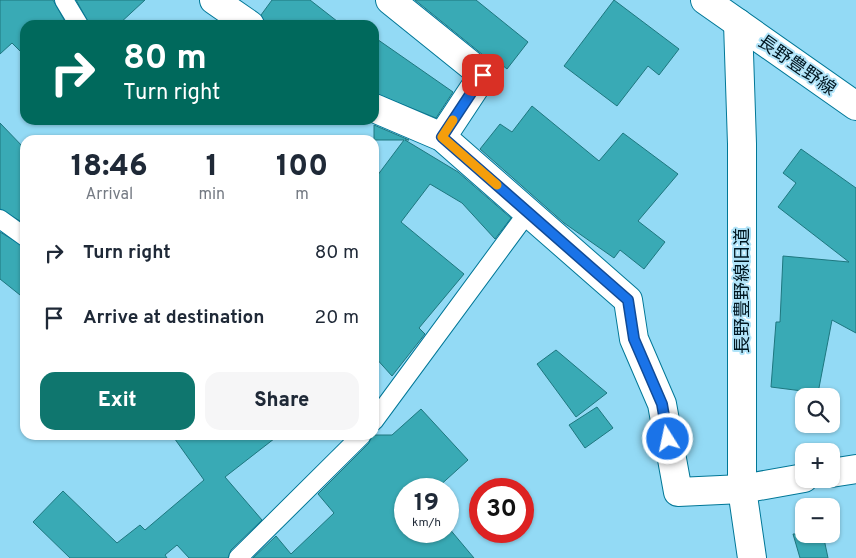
<!DOCTYPE html>
<meta charset="utf-8">
<style>
body{margin:0;font-family:Overpass,"Noto Sans JP",sans-serif;background:#f6f6f7;color:#1f2937;height:100vh;display:flex;flex-direction:column;font-size:19px;white-space:nowrap}
*{box-sizing:border-box;margin:0}
p{font-size:16px;color:#747a83}
.icon{flex:none;width:28px;height:28px;fill:none;stroke:currentColor;stroke-width:2;stroke-linecap:round;stroke-linejoin:round}
.map{position:relative;flex:1;overflow:hidden}
.details{position:absolute;left:20px;top:135px;width:359px;height:305px;display:flex;flex-direction:column;background:#fff;border-radius:15px;box-shadow:0 1px 4px #0004}
.details>*{flex:none}
.guide{position:absolute;left:20px;top:20px;width:359px;height:105px;border-radius:15px;box-shadow:0 1px 4px #0004;background:#00695c;color:#fff;overflow:hidden}
.buttons{position:absolute;left:795px;top:388px;display:grid;gap:10px}
.buttons a{display:grid;place-items:center;width:45px;height:45px;border-radius:10px;background:#fff;box-shadow:0 1px 4px #0004;font-size:25px}
.speed{position:absolute;left:394px;top:478px;display:flex;gap:10px;font-size:25px;font-weight:700;text-align:center}
.speed>*{display:grid;place-content:center;width:65px;height:65px;border-radius:50%;background:#fff;box-shadow:0 1px 4px #0004;line-height:1}
.speed small{font-size:12px;font-weight:400}
.speed .limit{border:8px solid #d22;background:#fff;color:#111}
.pin{position:absolute;display:grid;place-items:center;width:42px;height:42px;color:#fff;margin:-21px;border-radius:10px;box-shadow:0 2px 8px #0006}
.me{position:absolute;width:55px;margin:-28px;rotate:350deg;stroke-linejoin:round;filter:drop-shadow(0 0 4px #0008)}
.turn{display:flex;align-items:center;gap:18px;height:105px;padding:0 20px;font-size:22px}
.turn .icon{width:65px;height:65px;stroke-width:2.5}
.turn b{display:block;font-size:35px;line-height:42px}
.eta{display:flex;justify-content:space-evenly;align-items:center;height:85px;text-align:center}
.eta b{font-size:30px;font-weight:800;line-height:35px}
.cta{display:flex;gap:10px;margin-top:auto;padding:10px 20px}
.cta a{flex:1;height:58px;border-radius:15px;background:#0f766e;color:#fff;font-size:20px;font-weight:800;line-height:58px;text-align:center}
.cta a+a{background:#f6f6f7;color:#1f2937}
ul{padding:0;list-style:none}
li{display:flex;align-items:center;gap:15px;height:65px;padding:0 20px}
li div{flex:1}
li b{display:block;font-size:19px}
li em{font-style:normal}
.map>svg:first-child{display:block}
.building{fill:#39aab5;stroke:#1e777f}
.lines{fill:none;stroke-linecap:round;stroke-linejoin:round}
.service-casing{stroke:#007797;stroke-width:20}
.minor-casing{stroke:#007797;stroke-width:30}
.tertiary-casing{stroke:#007797;stroke-width:30}
.secondary-casing{stroke:#007797;stroke-width:30}
.service{stroke:#fff;stroke-width:18}
.minor{stroke:#fff;stroke-width:28}
.tertiary{stroke:#fff;stroke-width:28}
.secondary{stroke:#fff;stroke-width:28}
.route-casing{stroke:#114b97;stroke-width:12}
.route{stroke:#1a73e8;stroke-width:9}
.slow{stroke:#f59e0b;stroke-width:9}
.labels{text-anchor:middle;stroke-width:4;stroke-linejoin:round;paint-order:stroke}
.street-label{font-size:18px;fill:#001620;stroke:#b1e4f9}
</style>
<div class="map">
<svg width="856" height="558" viewBox="0 0 856 558">
<rect width="100%" height="100%" fill="#93daf5"/>
<g class="building">
<path d="M 0,0 L 53,0 L 67,25 L 25,25 L 25,56 L 12,43 L 0,54 Z"/>
<path d="M 76,0 L 145,0 L 118,25 L 90,25 Z"/>
<path d="M 272,0 L 310,0 L 342,25 L 265,25 L 261,15 Z"/>
<path d="M 415,0 L 476,0 L 528,42 L 507,69 L 491,56 L 488,59 Z"/>
<path d="M 614,0 L 679,49 L 659,75 L 648,66 L 617,106 L 564,66 Z"/>
<path d="M 374,37 L 453,92 L 436,118 L 374,93 Z"/>
<path d="M 532,106 L 599,161 L 623,133 L 678,174 L 638,221 L 665,242 L 644,269 L 620,250 L 614,258 L 564,223 L 480,149 L 500,124 L 512,132 Z"/>
<path d="M 0,123 L 25,149 L 25,224 L 0,209 Z"/>
<path d="M 374,125 L 409,140 L 405,140 L 458,172 L 511,218 L 495,239 L 462,203 L 430,184 L 401,222 L 464,274 L 419,328 L 425,334 L 392,376 L 374,356 L 374,180 L 404,140 L 374,140 Z"/>
<path d="M 801,149 L 856,188 L 856,333 L 832,320 L 818,393 L 771,387 L 776,322 L 780,322 L 783,256 L 849,262 L 778,207 L 796,183 L 783,173 Z"/>
<path d="M 0,232 L 25,247 L 25,299 L 0,279 Z"/>
<path d="M 556,350 L 607,393 L 576,417 L 537,364 Z"/>
<path d="M 597,407 L 613,428 L 585,448 L 569,425 Z"/>
<path d="M 421,409 L 468,460 L 436,489 L 405,489 L 405,531 L 448,531 L 448,527 L 474,558 L 253,558 L 276,536 L 291,554 L 334,513 L 318,494 L 369,443 L 372,435 L 392,435 Z"/>
<path d="M 172,435 L 279,435 L 225,477 L 262,520 L 231,550 L 228,558 L 189,558 L 177,545 L 165,555 L 167,558 L 70,558 L 33,522 L 63,491 L 117,543 L 140,525 L 145,530 L 204,480 Z"/>
<path d="M 793,534 L 823,534 L 828,558 L 800,558 Z"/>
</g>
<g class="lines">
<g class="service-casing">
<g id="service">
<path d="M 64,0 L 79,25"/>
<path d="M 0,219 L 25,237"/>
<path d="M 374,421 L 528,212"/>
<path d="M 238,558 L 362,435"/>
</g>
</g>
<g class="minor-casing">
<g id="minor">
<path d="M 214,0 L 250,25"/>
<path d="M 390,0 L 483,75 L 442,137"/>
<path d="M 374,108 L 442,137 L 628,300 L 634,339 L 662,404 L 678,492 L 742,489 L 804,478"/>
<path d="M 831,473 L 856,469"/>
</g>
</g>
<g class="tertiary-casing">
<path id="tertiary" d="M 738,23 L 742,144 L 742,489 L 752,558"/>
</g>
<g class="secondary-casing">
<path id="secondary" d="M 705,0 L 856,106"/>
</g>
<use href="#service" class="service"/>
<use href="#minor" class="minor"/>
<use href="#tertiary" class="tertiary"/>
<use href="#secondary" class="secondary"/>
</g>
<g class="lines">
<g class="route-casing">
<path id="route" d="M 483,75 L 442,137 L 628,300 L 634,339 L 662,404 L 668,439"/>
</g>
<use href="#route" class="route"/>
<path class="slow" d="M 453,120 L 442,137 L 497,185"/>
</g>
<g class="labels">
<g class="street-label">
<text transform="translate(797 65) rotate(35)" y="6">長野豊野線</text>
<text transform="translate(742 291) rotate(-90)" y="6">長野豊野線旧道</text>
</g>
</g>
</svg>
<div class="buttons">
<a><svg class="icon" aria-label="search" viewBox="0 0 24 24"><circle cx="10" cy="10" r="6"/><path d="M15 15l6 6"/></svg></a>
<a>+</a>
<a>−</a>
</div>
<div class="speed"><div>19<small>km/h</small></div><div class="limit">30</div></div>
<div class="pin" style="left:483px;top:75px;background:#d93025"><svg class="icon" aria-label="arrive" viewBox="0 0 24 24"><path d="M6 21V4h12l-3 4 3 4H6"/></svg></div>
<svg class="me" style="left:668px;top:439px" viewBox="-20 -20 40 40"><circle r="17" fill="#1a73e8" stroke="#fff" stroke-width="3"/><path d="M0-11L8 9 0 5-8 9z" fill="#fff"/></svg>
<div class="guide">
<div class="turn"><svg class="icon" aria-label="right" viewBox="0 0 24 24"><path d="M7 20v-9h11M14 6l5 5-5 5"/></svg><div><b>80 m</b>Turn right</div></div>
</div>
<section class="details">
<div class="eta">
<div><b>18:46</b><p>Arrival</p></div>
<div><b>1</b><p>min</p></div>
<div><b>100</b><p>m</p></div>
</div>
<ul>
<li><svg class="icon" aria-label="right" viewBox="0 0 24 24"><path d="M7 20v-9h11M14 6l5 5-5 5"/></svg><div><b>Turn right</b></div><em>80 m</em></li>
<li><svg class="icon" aria-label="arrive" viewBox="0 0 24 24"><path d="M6 21V4h12l-3 4 3 4H6"/></svg><div><b>Arrive at destination</b></div><em>20 m</em></li>
</ul>
<div class="cta"><a>Exit</a><a>Share</a></div>
</section>
</div>
